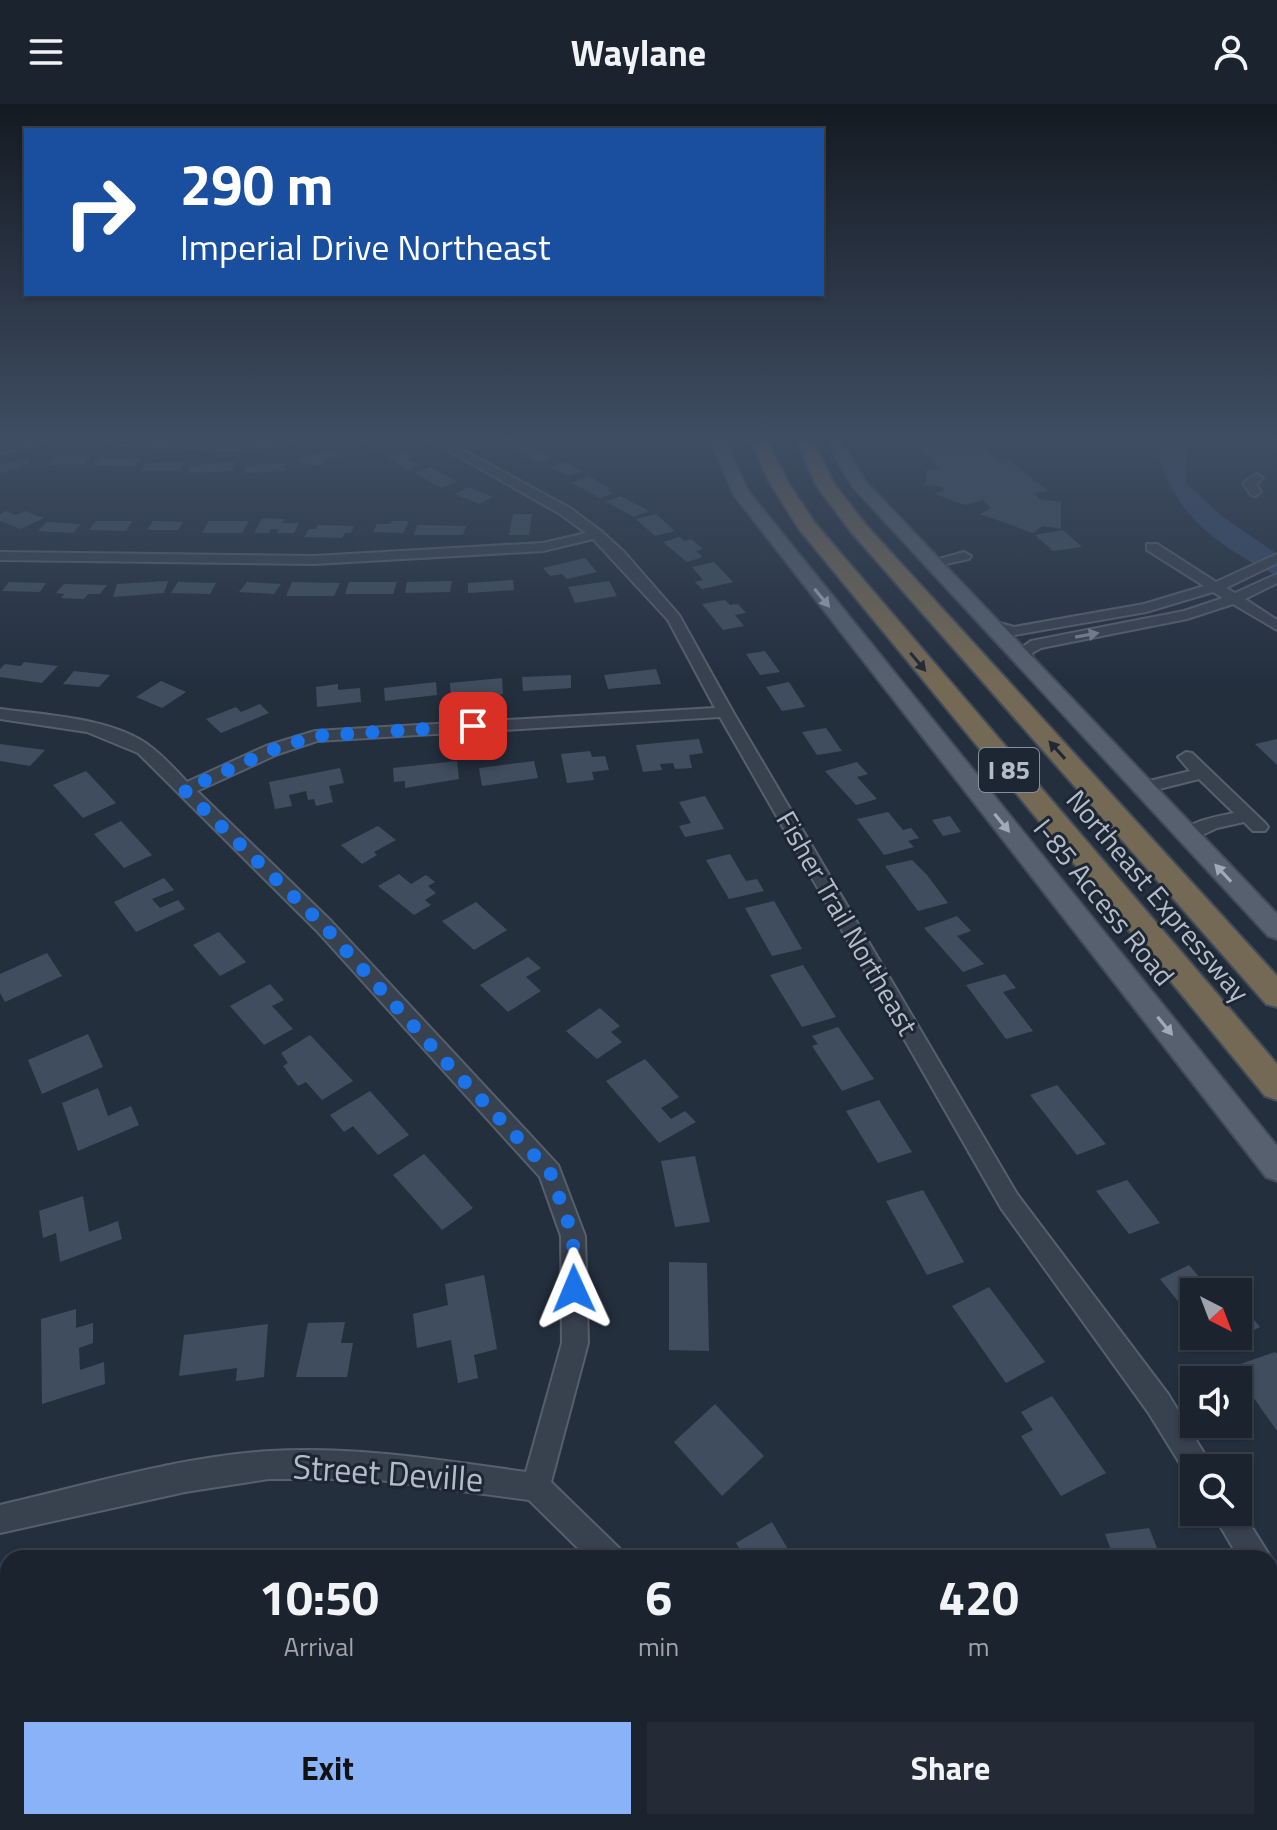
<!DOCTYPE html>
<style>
body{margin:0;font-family:"Titillium Web",sans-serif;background:#242b36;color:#f1f3f6;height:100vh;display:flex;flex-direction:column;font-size:30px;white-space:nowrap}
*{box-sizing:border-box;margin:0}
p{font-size:26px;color:#a0a4aa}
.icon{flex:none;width:44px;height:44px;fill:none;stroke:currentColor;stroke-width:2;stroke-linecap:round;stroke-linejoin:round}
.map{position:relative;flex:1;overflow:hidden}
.panel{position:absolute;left:0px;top:1446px;width:1278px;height:280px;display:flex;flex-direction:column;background:#1b232e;border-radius:24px 24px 0 0;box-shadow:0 2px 6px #0004,0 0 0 2px #39404a}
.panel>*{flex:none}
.guide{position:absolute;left:24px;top:24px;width:800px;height:168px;border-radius:0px;box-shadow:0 2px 6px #0004,0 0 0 2px #39404a;background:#1a4fa0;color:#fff;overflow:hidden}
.needle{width:52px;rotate:138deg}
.buttons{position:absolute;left:1180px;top:1174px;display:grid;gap:16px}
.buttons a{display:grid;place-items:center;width:72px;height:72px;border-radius:0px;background:#1b232e;box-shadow:0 2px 6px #0004,0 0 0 2px #39404a;font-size:40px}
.pin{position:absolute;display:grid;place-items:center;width:68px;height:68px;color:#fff;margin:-34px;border-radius:16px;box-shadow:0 4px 12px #0006}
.me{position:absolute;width:88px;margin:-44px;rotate:359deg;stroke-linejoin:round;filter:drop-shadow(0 0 6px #0008)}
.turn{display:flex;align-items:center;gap:28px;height:168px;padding:0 24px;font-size:36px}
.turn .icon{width:104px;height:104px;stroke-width:2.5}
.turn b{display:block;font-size:56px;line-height:68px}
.eta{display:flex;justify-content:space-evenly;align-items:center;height:136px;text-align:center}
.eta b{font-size:48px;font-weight:700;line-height:56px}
.cta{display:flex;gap:16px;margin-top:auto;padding:16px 24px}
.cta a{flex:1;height:92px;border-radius:0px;background:#8ab2f9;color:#111;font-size:32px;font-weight:700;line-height:92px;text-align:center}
.cta a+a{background:#242b36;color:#f1f3f6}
header{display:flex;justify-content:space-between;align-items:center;height:104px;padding:0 24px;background:#1b232e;font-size:36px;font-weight:700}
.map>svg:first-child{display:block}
.water{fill:#384966}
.building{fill:#404d5e}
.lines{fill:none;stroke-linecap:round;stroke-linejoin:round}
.minor-casing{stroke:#565f6c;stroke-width:4}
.major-casing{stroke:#414a57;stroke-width:4}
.highway-casing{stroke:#434c59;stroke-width:4}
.minor{fill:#38414e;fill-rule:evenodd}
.major{fill:#56606e;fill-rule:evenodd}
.highway{fill:#746955;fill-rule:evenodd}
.oneway{fill:#a1aab7}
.oneway2{fill:#7c8592}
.oneway3{fill:#212935}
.route{stroke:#1a73e8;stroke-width:14;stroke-dasharray:0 25.2}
.labels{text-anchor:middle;stroke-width:6;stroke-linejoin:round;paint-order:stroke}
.shield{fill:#1d2633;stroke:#878f9c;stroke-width:2}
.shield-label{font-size:26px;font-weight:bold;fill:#b4bcc9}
.street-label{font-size:28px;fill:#b4bcc9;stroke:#1d2633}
.near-street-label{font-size:34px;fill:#b4bcc9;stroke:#1d2633}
</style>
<header><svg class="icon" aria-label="menu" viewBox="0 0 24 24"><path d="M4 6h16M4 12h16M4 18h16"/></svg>Waylane<svg class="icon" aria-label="person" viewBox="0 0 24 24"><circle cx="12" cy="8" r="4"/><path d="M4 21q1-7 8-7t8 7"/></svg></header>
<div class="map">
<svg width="1277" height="1726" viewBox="0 0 1277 1726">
<rect width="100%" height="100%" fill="#242f3e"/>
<path class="water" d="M 1166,337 L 1194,337 L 1187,348 L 1186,379 L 1223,413 L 1277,450 L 1277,472 C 1222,443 1179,417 1159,354 Z"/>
<g class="building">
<path d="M 360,337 L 386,337 L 394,341 L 378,347 Z"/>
<path d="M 974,337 L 997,356 L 1008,355 L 1048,387 L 1034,389 L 1039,395 L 1061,398 L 1061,425 L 1042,422 L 1033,429 L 980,410 L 991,404 L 983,396 L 965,401 L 935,390 L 944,385 L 939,382 L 925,381 L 927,365 L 941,365 L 919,344 Z"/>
<path d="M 530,339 L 540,344 L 536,345 L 552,354 L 540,359 L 513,345 Z"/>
<path d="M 332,346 L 339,352 L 323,356 L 326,360 L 315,362 L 311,359 L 303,361 L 297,354 Z"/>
<path d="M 406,348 L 414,352 L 408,354 L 420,361 L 407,366 L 387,354 Z"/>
<path d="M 90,352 L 85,360 L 48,361 L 54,353 Z"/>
<path d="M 100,353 L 141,355 L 133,363 L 92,361 Z"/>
<path d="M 28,354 L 31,359 L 22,361 L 24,363 L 0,369 L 0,358 L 3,361 Z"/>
<path d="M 185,358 L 180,367 L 141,367 L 147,359 Z"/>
<path d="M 235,358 L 233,367 L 188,369 L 191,361 Z"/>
<path d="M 564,358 L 582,367 L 568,372 L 549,363 Z"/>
<path d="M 286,359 L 285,367 L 244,369 L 246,361 Z"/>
<path d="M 431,363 L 457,378 L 441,384 L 415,369 Z"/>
<path d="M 589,372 L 611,385 L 607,386 L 613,389 L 600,394 L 572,379 Z"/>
<path d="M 469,383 L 493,393 L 479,400 L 455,390 Z"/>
<path d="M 621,392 L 649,407 L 634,413 L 606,398 Z"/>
<path d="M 6,407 L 15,411 L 25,407 L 44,414 L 21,425 L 0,417 L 0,410 Z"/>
<path d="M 513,410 L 532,410 L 529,431 L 509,431 Z"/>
<path d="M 656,410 L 675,427 L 655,432 L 636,415 Z"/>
<path d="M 262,414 L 284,415 L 282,419 L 299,419 L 294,429 L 277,429 L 279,426 L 271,425 L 269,429 L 254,429 Z"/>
<path d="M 96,417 L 132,417 L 126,427 L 89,426 Z"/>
<path d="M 153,417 L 183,418 L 178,426 L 147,426 Z"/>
<path d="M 209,417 L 249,417 L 242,429 L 202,429 Z"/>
<path d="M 392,417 L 409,417 L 403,429 L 373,428 L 377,420 L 390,420 Z"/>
<path d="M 47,418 L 81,420 L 73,429 L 38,427 Z"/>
<path d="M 318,421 L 354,422 L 351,429 L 345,429 L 342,434 L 304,433 L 309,425 L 316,425 Z"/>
<path d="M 417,421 L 466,422 L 463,431 L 414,431 Z"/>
<path d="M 1063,426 L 1082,443 L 1053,447 L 1035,431 Z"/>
<path d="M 680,433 L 685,437 L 691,435 L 703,445 L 696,447 L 703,453 L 687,458 L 663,438 Z"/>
<path d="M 585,454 L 597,468 L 567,475 L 562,470 L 550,472 L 543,464 Z"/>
<path d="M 714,458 L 733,478 L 702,485 L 695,478 L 703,476 L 692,463 Z"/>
<path d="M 513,476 L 514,486 L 468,489 L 468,479 Z"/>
<path d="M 168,477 L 164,489 L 113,493 L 117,480 Z"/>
<path d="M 452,477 L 450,488 L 405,489 L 407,478 Z"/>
<path d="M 609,477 L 617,492 L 575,499 L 568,483 Z"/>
<path d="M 9,478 L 46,479 L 40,488 L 2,487 Z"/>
<path d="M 178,478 L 216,479 L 210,490 L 171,489 Z"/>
<path d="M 247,478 L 281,480 L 274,490 L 239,488 Z"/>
<path d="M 292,478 L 340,479 L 334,492 L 286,492 Z"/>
<path d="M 349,478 L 397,478 L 393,490 L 345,490 Z"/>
<path d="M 64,480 L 107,481 L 100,490 L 88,490 L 84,495 L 61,494 L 64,490 L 56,489 Z"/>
<path d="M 725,496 L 730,501 L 738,500 L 746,509 L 735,511 L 744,522 L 723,526 L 702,500 Z"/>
<path d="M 765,547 L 780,568 L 760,571 L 746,550 Z"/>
<path d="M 24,558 L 58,562 L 42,579 L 0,573 L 0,565 L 5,560 L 21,562 Z"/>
<path d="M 656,565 L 661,580 L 608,585 L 604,571 Z"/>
<path d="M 74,567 L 110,571 L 99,583 L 63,580 Z"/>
<path d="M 571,571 L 571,584 L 523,587 L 522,573 Z"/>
<path d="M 502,574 L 503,590 L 451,594 L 450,579 Z"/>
<path d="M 161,577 L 186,588 L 162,604 L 136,593 Z"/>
<path d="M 436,578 L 437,591 L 385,597 L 384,584 Z"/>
<path d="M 789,578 L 805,603 L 782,607 L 766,583 Z"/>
<path d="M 338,580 L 338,586 L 360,584 L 361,598 L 317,603 L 316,583 Z"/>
<path d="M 260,600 L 269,609 L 221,629 L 206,615 L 236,603 L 241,608 Z"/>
<path d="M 826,624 L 842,647 L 817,651 L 802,628 Z"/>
<path d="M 699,635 L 703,649 L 689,651 L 692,664 L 675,665 L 673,659 L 660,660 L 662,666 L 643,668 L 636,641 Z"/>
<path d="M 1277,635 L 1277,661 L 1255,640 Z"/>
<path d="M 0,640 L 45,646 L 30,662 L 0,657 Z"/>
<path d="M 590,647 L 592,653 L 605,652 L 609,666 L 592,668 L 594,676 L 567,679 L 561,650 Z"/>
<path d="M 457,657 L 459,675 L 405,684 L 405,677 L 394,678 L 393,664 Z"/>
<path d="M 534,657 L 538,674 L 482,682 L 479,664 Z"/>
<path d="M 857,658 L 868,670 L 857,673 L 877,695 L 856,701 L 825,667 Z"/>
<path d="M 340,664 L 344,679 L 329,682 L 333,698 L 316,702 L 314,695 L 308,696 L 306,687 L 289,691 L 292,702 L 275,705 L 269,678 Z"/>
<path d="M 86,667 L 116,699 L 83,714 L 53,681 Z"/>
<path d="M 705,692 L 724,725 L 685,733 L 679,722 L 691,719 L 679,698 Z"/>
<path d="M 888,708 L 903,726 L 911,724 L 919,734 L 908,737 L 914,743 L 884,751 L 857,715 Z"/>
<path d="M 950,712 L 961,728 L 943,732 L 932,716 Z"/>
<path d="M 121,717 L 152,751 L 124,764 L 94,730 Z"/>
<path d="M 378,722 L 396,736 L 374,748 L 377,751 L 362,760 L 341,741 Z"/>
<path d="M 730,750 L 746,777 L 757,775 L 764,787 L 729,795 L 706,756 Z"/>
<path d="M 912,756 L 927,771 L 948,799 L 918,807 L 885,762 Z"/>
<path d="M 399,770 L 411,780 L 426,771 L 435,778 L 428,782 L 436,789 L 425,796 L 431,801 L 414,811 L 378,782 Z"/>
<path d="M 164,774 L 174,786 L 152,795 L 160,804 L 178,796 L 185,805 L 136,828 L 114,798 Z"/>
<path d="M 774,797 L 802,845 L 772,852 L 745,804 Z"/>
<path d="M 476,798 L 507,826 L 474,846 L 442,817 Z"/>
<path d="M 957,812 L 971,827 L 957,832 L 984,860 L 963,868 L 924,824 Z"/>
<path d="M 219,828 L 246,858 L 220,872 L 193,841 Z"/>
<path d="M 47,849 L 62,872 L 5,898 L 0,889 L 0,870 Z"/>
<path d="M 528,853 L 541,864 L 526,873 L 541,887 L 508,908 L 480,881 Z"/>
<path d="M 803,861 L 836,913 L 802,923 L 770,871 Z"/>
<path d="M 1005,870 L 1016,884 L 1003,888 L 1033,927 L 1006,935 L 966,881 Z"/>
<path d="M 270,880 L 284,896 L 272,902 L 293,925 L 264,941 L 230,902 Z"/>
<path d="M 600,904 L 620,922 L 611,928 L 622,938 L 597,955 L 566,927 Z"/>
<path d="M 838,923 L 874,975 L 842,987 L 812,942 L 818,940 L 812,932 Z"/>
<path d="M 88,930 L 103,963 L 42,990 L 28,956 Z"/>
<path d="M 310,931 L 353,977 L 322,996 L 306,978 L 298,982 L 283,962 L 288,959 L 281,949 Z"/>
<path d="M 645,955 L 679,993 L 661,1004 L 671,1015 L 685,1007 L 696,1018 L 659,1039 L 606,977 Z"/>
<path d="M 1057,981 L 1106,1040 L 1077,1051 L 1030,991 Z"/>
<path d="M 98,984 L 108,1012 L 131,1002 L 139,1021 L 78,1047 L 62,999 Z"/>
<path d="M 370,987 L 409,1031 L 378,1051 L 353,1022 L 344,1028 L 330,1011 Z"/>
<path d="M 879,996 L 912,1048 L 878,1059 L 846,1007 Z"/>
<path d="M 424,1050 L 473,1104 L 442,1126 L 393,1071 Z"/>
<path d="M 695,1052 L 710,1118 L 675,1123 L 661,1057 Z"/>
<path d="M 1127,1076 L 1160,1119 L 1129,1130 L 1096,1087 Z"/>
<path d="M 923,1086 L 964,1158 L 927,1171 L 886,1097 Z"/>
<path d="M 83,1092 L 89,1128 L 118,1117 L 122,1135 L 60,1158 L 56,1129 L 43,1134 L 39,1107 Z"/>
<path d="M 669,1158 L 707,1159 L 709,1247 L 669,1246 Z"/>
<path d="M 1189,1161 L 1212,1188 L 1194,1188 L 1194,1217 L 1160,1175 Z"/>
<path d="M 484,1171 L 497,1245 L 474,1251 L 478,1274 L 458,1279 L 451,1236 L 417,1244 L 413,1210 L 448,1201 L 445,1180 Z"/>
<path d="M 989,1183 L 1045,1258 L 1006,1279 L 952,1202 Z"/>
<path d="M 1238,1197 L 1260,1223 L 1216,1245 L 1206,1232 L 1238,1232 Z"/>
<path d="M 76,1205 L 76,1224 L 93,1219 L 93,1239 L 79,1244 L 80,1266 L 104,1258 L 105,1280 L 42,1300 L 41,1215 Z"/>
<path d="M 345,1218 L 341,1239 L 353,1239 L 347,1273 L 296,1273 L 308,1219 Z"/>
<path d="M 268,1220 L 264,1273 L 236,1277 L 237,1264 L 179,1272 L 184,1231 Z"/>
<path d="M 1275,1248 L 1277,1250 L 1277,1327 L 1232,1263 Z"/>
<path d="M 1052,1292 L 1106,1369 L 1061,1392 L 1021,1332 L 1033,1326 L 1021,1308 Z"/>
<path d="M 715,1300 L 764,1352 L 722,1392 L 674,1338 Z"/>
<path d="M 772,1418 L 793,1454 L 745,1454 L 736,1439 Z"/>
<path d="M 1149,1424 L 1161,1454 L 1114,1454 L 1105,1430 Z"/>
<path d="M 8,1516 L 8,1610 L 0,1613 L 0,1519 Z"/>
<path d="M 1270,1703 L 1277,1717 L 1277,1726 L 1214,1726 L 1231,1718 L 1270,1718 Z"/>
<path d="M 53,1718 L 141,1718 L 133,1726 L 57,1726 Z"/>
<path d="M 539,1718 L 603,1718 L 608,1726 L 543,1726 Z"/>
<path d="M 878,1718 L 931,1718 L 935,1726 L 881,1726 Z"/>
</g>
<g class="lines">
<g class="minor-casing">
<g id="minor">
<path d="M 25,337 L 46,337 L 0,349 L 0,341 Z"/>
<path d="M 108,337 L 291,337 L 285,340 L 233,346 L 114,340 Z"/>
<path d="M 432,337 L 446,337 L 570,404 L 601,427 L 624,448 L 679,511 L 733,608 L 1017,1090 L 1168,1290 L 1213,1364 L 1194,1364 L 1194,1376 L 1189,1374 L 1148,1308 L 1001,1104 L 720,613 L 317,637 L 278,650 L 197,687 L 331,817 L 558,1061 L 585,1132 L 588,1239 L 551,1378 L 619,1444 L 624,1454 L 588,1454 L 529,1396 L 372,1375 L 269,1375 L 185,1388 L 0,1429 L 0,1401 C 87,1381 182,1352 270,1347 C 356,1342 441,1356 526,1368 L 562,1239 L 561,1132 L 540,1073 L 317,827 L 138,649 L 87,628 L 0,615 L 0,605 C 45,611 115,614 151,643 C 164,653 176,666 187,678 L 266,642 L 315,627 L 715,604 L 668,516 L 593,435 L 543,447 L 314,460 L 0,456 L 0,448 L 314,452 L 543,439 L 586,429 L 560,410 Z"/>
<path d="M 1257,370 L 1263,374 L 1256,380 L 1261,388 L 1255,392 L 1251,391 L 1243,379 Z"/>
<path d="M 1147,440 L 1157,440 L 1216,478 L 1277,450 L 1277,459 L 1226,484 L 1235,489 L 1277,470 L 1277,479 L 1245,495 L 1277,516 L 1277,526 L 1233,500 L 1187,515 L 1041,544 L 1032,549 L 1034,559 L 1026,564 L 1018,559 L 1017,547 L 1031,537 L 1184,507 L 1223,494 L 1213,488 L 1146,508 L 1014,531 L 982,520 L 989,516 L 1014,523 L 1144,500 L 1204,482 L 1147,446 Z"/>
<path d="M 964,448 L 971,452 L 969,455 L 932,463 L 925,459 Z"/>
<path d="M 1186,648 L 1192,649 L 1265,719 L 1268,723 L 1265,727 L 1253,727 L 1244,718 L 1217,724 L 1194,735 L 1182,735 L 1179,731 C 1192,716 1215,713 1234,709 L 1199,675 L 1143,689 L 1137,688 L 1134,684 L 1137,680 L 1190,667 L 1178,653 Z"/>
<path d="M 1238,1401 L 1271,1454 L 1270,1456 L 1239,1454 L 1212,1408 L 1238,1408 Z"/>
<path d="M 1270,1461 L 1277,1464 L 1277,1502 L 1270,1499 Z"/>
<path d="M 718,1718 L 752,1718 L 755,1726 L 721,1726 Z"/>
</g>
</g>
<g class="major-casing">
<g id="major">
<path d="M 711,337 L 725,337 L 748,387 L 1277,1042 L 1277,1077 L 1266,1073 L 734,391 Z"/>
<path d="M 827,337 L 841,337 L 865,377 L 1277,810 L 1277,835 L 1268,832 L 852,382 Z"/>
</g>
</g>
<g class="highway-casing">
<g id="highway">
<path d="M 751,337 L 767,337 L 787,377 L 814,418 L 1277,960 L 1277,996 L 1265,992 L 799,425 L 769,377 Z"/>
<path d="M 796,337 L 812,337 L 834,380 L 866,421 L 1277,872 L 1277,903 L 1266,900 L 852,429 L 816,381 Z"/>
</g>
</g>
<use href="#minor" class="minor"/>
<use href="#major" class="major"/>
<use href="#highway" class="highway"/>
</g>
<defs><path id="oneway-solid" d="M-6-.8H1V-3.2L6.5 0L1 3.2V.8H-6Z" transform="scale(2)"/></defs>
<g class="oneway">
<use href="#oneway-solid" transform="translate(822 494) rotate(51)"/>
<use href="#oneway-solid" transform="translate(1002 719) rotate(51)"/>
<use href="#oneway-solid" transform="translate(1223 769) rotate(-133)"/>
<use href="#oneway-solid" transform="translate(1165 922) rotate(51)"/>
</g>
<use class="oneway2" href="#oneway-solid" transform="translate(1087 531) rotate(-10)"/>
<g class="oneway3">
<use href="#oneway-solid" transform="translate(918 558) rotate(50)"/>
<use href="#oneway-solid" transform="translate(1057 646) rotate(-132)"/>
</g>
<linearGradient id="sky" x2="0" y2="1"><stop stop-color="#141a22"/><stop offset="0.58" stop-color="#3f4d63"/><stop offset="1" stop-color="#3f4d63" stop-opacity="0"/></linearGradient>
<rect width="1277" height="578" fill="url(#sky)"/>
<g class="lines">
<path class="route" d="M 473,622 L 315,632 L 272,646 L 184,686 L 324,822 L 443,955 L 550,1068 L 573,1132 L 574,1185"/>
</g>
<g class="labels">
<rect class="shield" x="979" y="644" width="60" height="44" rx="6"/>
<g class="shield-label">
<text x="1009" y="675">I 85</text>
</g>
<g class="street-label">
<text transform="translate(1158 792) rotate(50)" y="10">Northeast Expressway</text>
<text transform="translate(1104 798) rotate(51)" y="10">I-85 Access Road</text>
<text transform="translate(847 819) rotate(60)" y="10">Fisher Trail Northeast</text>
</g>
<g class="near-street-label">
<text transform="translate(388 1369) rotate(4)" y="12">Street Deville</text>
</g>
</g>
</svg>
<div class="buttons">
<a><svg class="needle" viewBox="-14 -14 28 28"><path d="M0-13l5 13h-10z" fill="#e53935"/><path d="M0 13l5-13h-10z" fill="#a0a4aa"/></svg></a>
<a><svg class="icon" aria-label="sound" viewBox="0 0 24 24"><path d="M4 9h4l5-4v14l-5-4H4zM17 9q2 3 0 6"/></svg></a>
<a><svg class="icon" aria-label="search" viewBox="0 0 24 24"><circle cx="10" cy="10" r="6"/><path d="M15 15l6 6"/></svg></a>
</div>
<div class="pin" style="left:473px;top:622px;background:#d93025"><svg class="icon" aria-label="arrive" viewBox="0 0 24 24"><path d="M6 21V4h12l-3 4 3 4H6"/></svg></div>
<svg class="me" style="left:574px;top:1185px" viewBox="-20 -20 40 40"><path d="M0-17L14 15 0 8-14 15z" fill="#1a73e8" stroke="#fff" stroke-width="4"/></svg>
<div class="guide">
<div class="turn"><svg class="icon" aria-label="right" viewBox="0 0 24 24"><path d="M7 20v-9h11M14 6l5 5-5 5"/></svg><div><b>290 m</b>Imperial Drive Northeast</div></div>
</div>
<section class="panel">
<div class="eta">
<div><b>10:50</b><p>Arrival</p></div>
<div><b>6</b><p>min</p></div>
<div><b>420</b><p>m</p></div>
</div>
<div class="cta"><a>Exit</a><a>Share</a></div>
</section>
</div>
